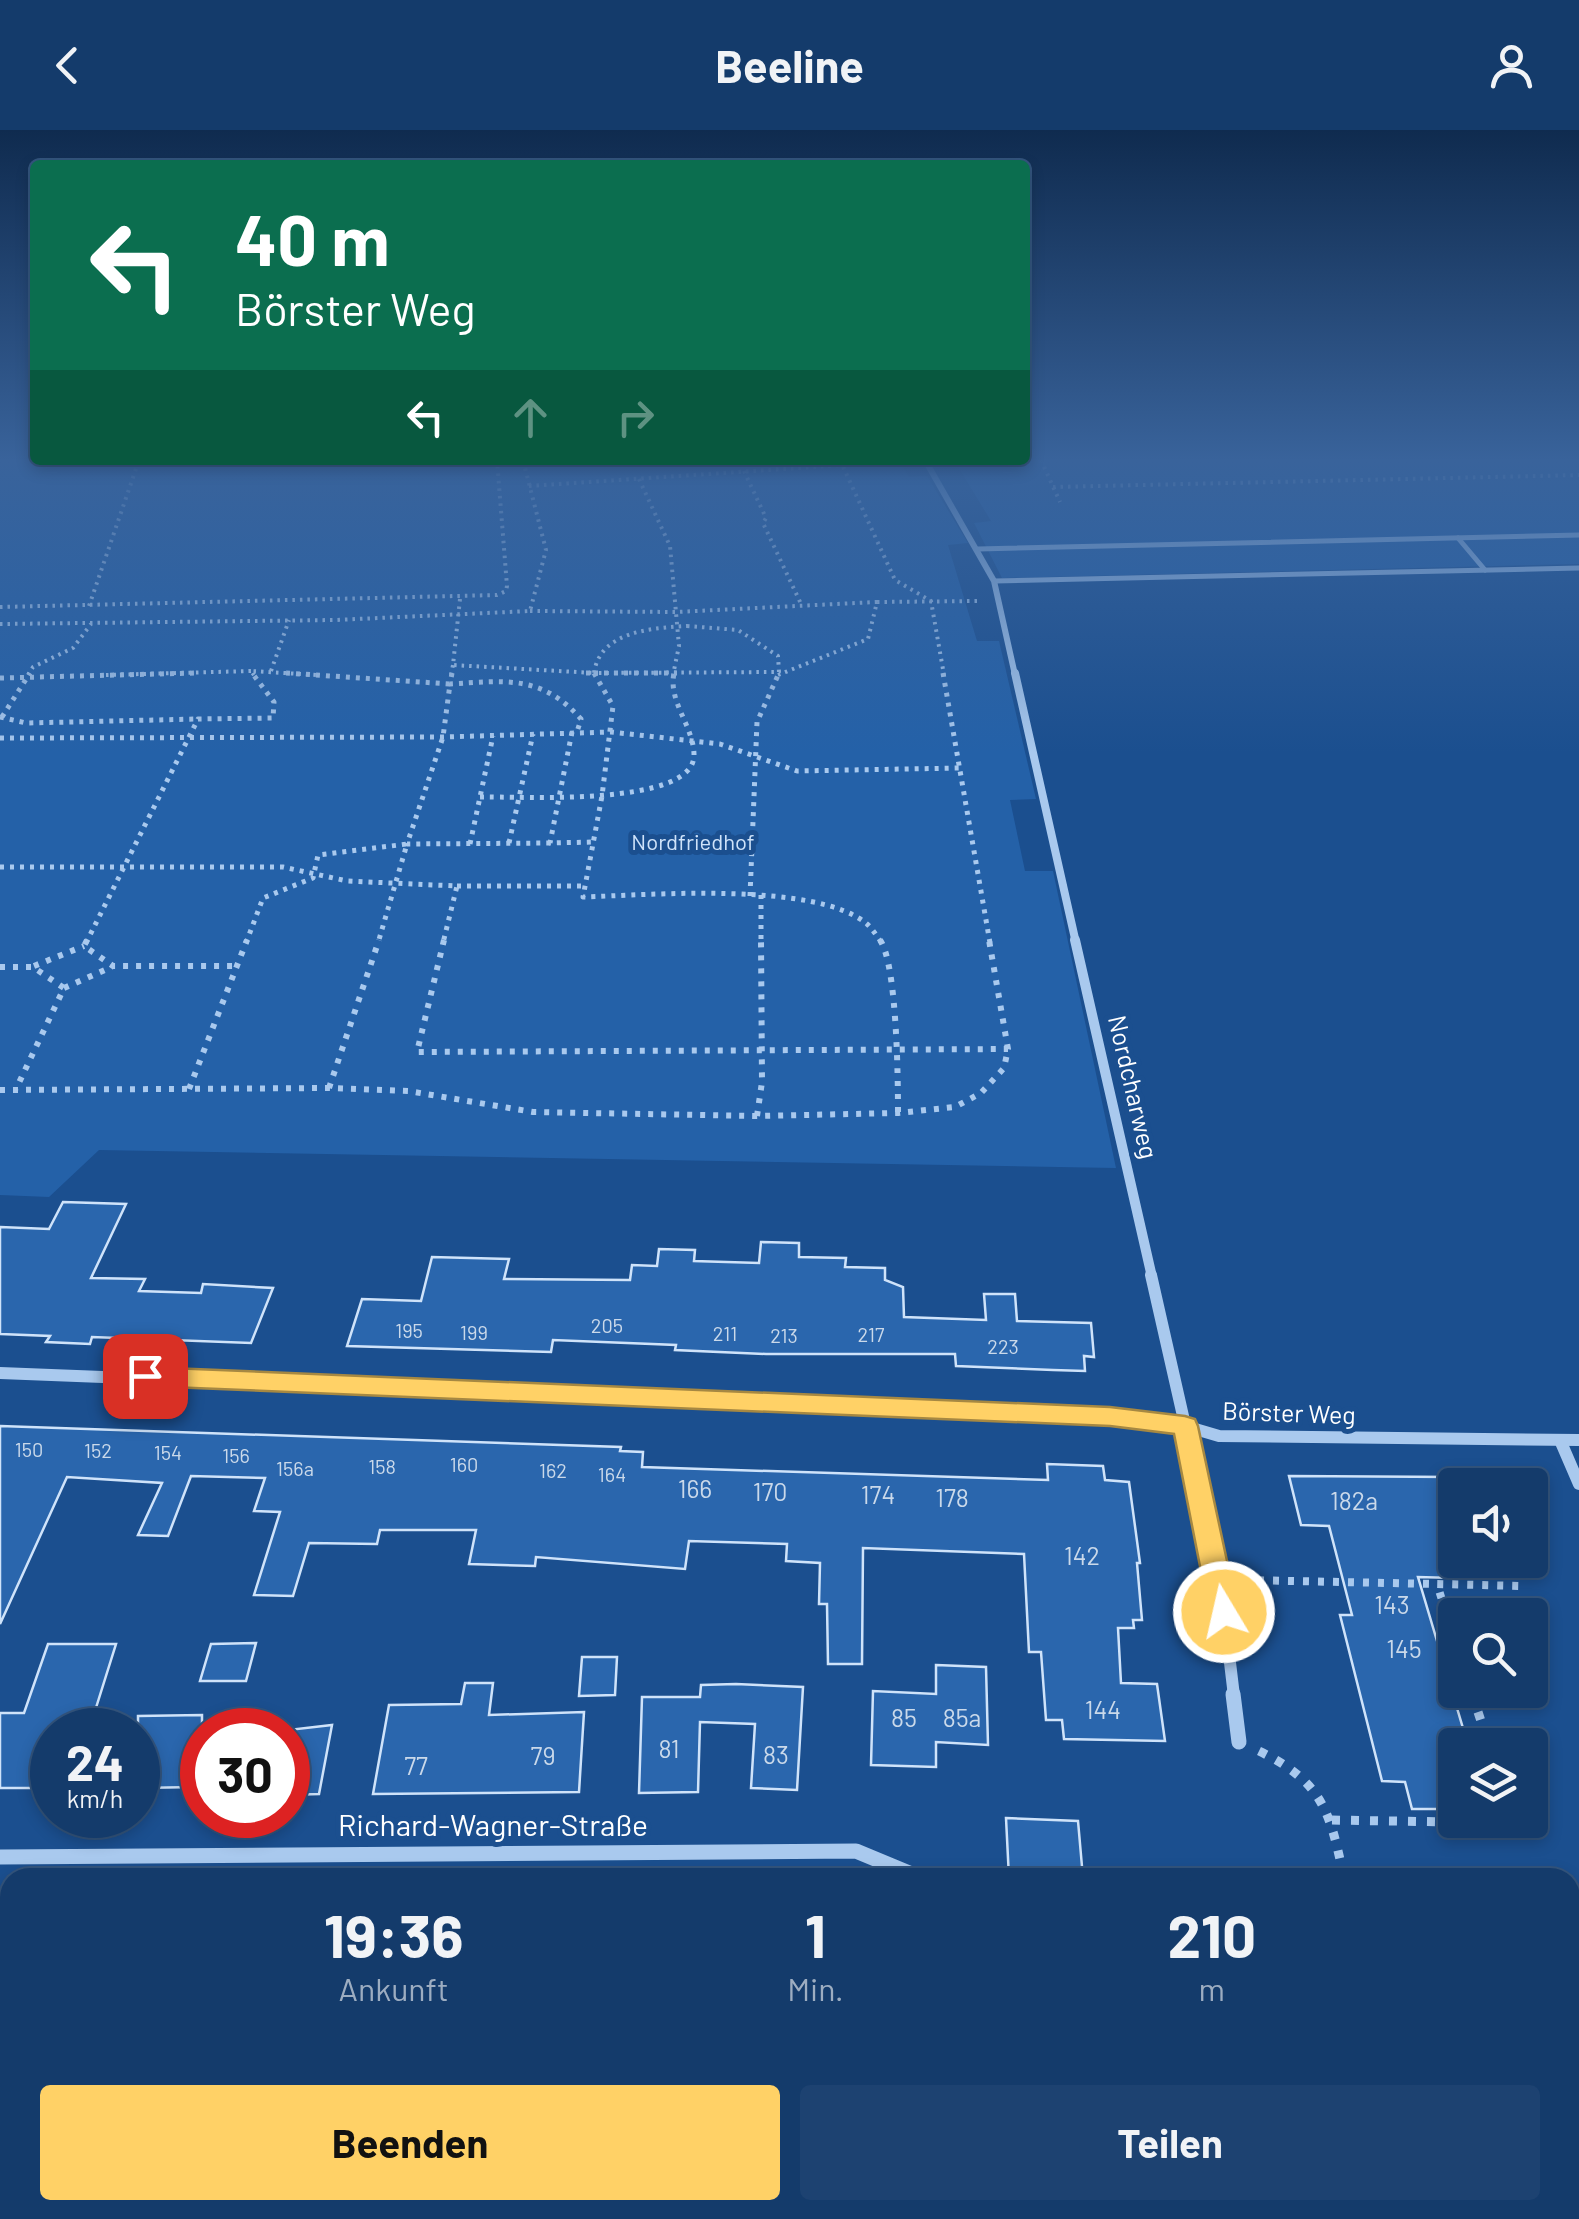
<!DOCTYPE html>
<html lang="de">
<meta charset="utf-8">
<style>
body{margin:0;font-family:Barlow,sans-serif;background:#1d4271;color:#f1f3f6;height:100vh;display:flex;flex-direction:column;font-size:38px;white-space:nowrap}
*{box-sizing:border-box;margin:0}
p{font-size:32px;color:#9dadc1}
.icon{flex:none;width:55px;height:55px;fill:none;stroke:currentColor;stroke-width:2;stroke-linecap:round;stroke-linejoin:round}
.map{position:relative;flex:1;overflow:hidden}
.drawer{position:absolute;left:0px;top:1738px;width:1580px;height:352px;display:flex;flex-direction:column;background:#143b6b;border-radius:30px 30px 0 0;box-shadow:0 5px 15px #0003,0 0 0 2px #33557e}
.drawer>*{flex:none}
.hud{position:absolute;left:30px;top:30px;width:1000px;height:305px;border-radius:10px;box-shadow:0 5px 15px #0003,0 0 0 2px #33557e;background:#0b6e4f;color:#fff;overflow:hidden}
.fabs{position:absolute;left:1438px;top:1338px;display:grid;gap:20px}
.fabs a{display:grid;place-items:center;width:110px;height:110px;border-radius:10px;background:#143b6b;box-shadow:0 5px 15px #0003,0 0 0 2px #33557e;font-size:50px}
.speed{position:absolute;left:30px;top:1578px;display:flex;gap:20px;font-size:50px;font-weight:700;text-align:center}
.speed>*{display:grid;place-content:center;width:130px;height:130px;border-radius:50%;background:#143b6b;box-shadow:0 5px 15px #0003,0 0 0 2px #33557e;line-height:1}
.speed small{font-size:25px;font-weight:400}
.speed .limit{border:15px solid #d22;background:#fff;color:#111}
.pin{position:absolute;display:grid;place-items:center;width:85px;height:85px;color:#fff;margin:-42px;border-radius:20px;box-shadow:0 5px 15px #0006}
.me{position:absolute;width:110px;margin:-55px;rotate:351deg;stroke-linejoin:round;filter:drop-shadow(0 0 8px #0008)}
.turn{display:flex;align-items:center;gap:35px;height:210px;padding:0 40px;font-size:45px}
.turn .icon{width:130px;height:130px;stroke-width:2.5}
.turn b{display:block;font-size:70px;line-height:85px}
.lanes{display:flex;align-items:center;height:95px;padding:0 40px;background:#0003;justify-content:center;gap:50px;direction:ltr}
.lanes .off{opacity:.35}
.eta{display:flex;justify-content:space-evenly;align-items:center;height:170px;text-align:center}
.eta b{font-size:60px;font-weight:700;line-height:70px}
.cta{display:flex;gap:20px;margin-top:auto;padding:20px 40px}
.cta a{flex:1;height:115px;border-radius:10px;background:#ffd166;color:#111;font-size:40px;font-weight:700;line-height:115px;text-align:center}
.cta a+a{background:#1d4271;color:#f1f3f6}
header{display:flex;justify-content:space-between;align-items:center;height:130px;padding:0 40px;background:#143b6b;font-size:45px;font-weight:700}
.map>svg:first-child{display:block}
.green{fill:#2461a8}
.building{fill:#2a66ad;stroke:#cfe3fa;stroke-width:2.5}
.lines{fill:none;stroke-linecap:round;stroke-linejoin:round}
.path-far4{stroke:#a9c9ee;stroke-width:4;stroke-dasharray:2.5 5;stroke-linecap:butt}
.path-far3{stroke:#a9c9ee;stroke-width:5;stroke-dasharray:4 6;stroke-linecap:butt}
.path-far2{stroke:#a9c9ee;stroke-width:6;stroke-dasharray:5 8;stroke-linecap:butt}
.path-far1{stroke:#a9c9ee;stroke-width:8;stroke-dasharray:6 9;stroke-linecap:butt}
.path{stroke:#a9c9ee;stroke-width:9;stroke-dasharray:8 11;stroke-linecap:butt}
.lane{stroke:#a9c9ee;stroke-width:5}
.street-far4{stroke:#a9c9ee;stroke-width:6}
.street-far3{stroke:#a9c9ee;stroke-width:8}
.street-far2{stroke:#a9c9ee;stroke-width:10}
.street-far1{stroke:#a9c9ee;stroke-width:12}
.street{stroke:#a9c9ee;stroke-width:15}
.route{fill:#ffd166;stroke:#a68842;stroke-width:2.5}
.labels{text-anchor:middle;stroke-width:10;stroke-linejoin:round;paint-order:stroke}
.number-label{font-size:20px;fill:#cad9ea}
.far-park-label{font-size:22px;fill:#cfe3fa;stroke:#1b4f8f}
.street-label{font-size:25px;fill:#fff;stroke:#1b4f8f}
.near-number-label{font-size:25px;fill:#cad9ea}
.near-street-label{font-size:30px;fill:#fff;stroke:#1b4f8f}
</style>
<header><svg class="icon" aria-label="back" viewBox="0 0 24 24"><path d="M15 5l-7 7 7 7"/></svg>Beeline<svg class="icon" aria-label="person" viewBox="0 0 24 24"><circle cx="12" cy="8" r="4"/><path d="M4 21q1-7 8-7t8 7"/></svg></header>
<div class="map">
<svg width="1579" height="2089" viewBox="0 0 1579 2089">
<rect width="100%" height="100%" fill="#1b4f8f"/>
<g class="green">
<path d="M 0,330 L 899,330 L 909,347 L 927,346 L 968,413 L 948,415 L 977,511 L 999,511 L 1036,669 L 1010,670 L 1025,741 L 1053,741 L 1116,1038 L 99,1020 L 49,1067 L 0,1065 Z"/>
<path d="M 954,330 L 1579,330 L 1579,434 L 1002,448 L 974,393 L 991,391 Z"/>
<path d="M 1579,1910 L 1579,2089 L 303,2089 L 348,2080 L 1570,2080 L 1570,1911 Z"/>
</g>
<g class="building">
<path d="M 63,1072 L 126,1074 L 91,1148 L 145,1149 L 139,1161 L 201,1163 L 203,1154 L 273,1158 L 251,1213 L 92,1207 L 90,1214 L 46,1212 L 50,1206 L 0,1204 L 0,1097 L 49,1099 Z"/>
<path d="M 761,1112 L 799,1113 L 799,1127 L 846,1128 L 845,1137 L 885,1138 L 885,1150 L 903,1157 L 904,1187 L 986,1190 L 984,1164 L 1015,1164 L 1017,1191 L 1091,1193 L 1094,1227 L 1084,1226 L 1085,1241 L 1053,1240 L 956,1236 L 955,1224 L 766,1224 L 675,1220 L 676,1215 L 553,1210 L 551,1222 L 347,1216 L 362,1169 L 421,1171 L 432,1127 L 509,1129 L 504,1149 L 630,1150 L 632,1135 L 657,1136 L 659,1119 L 695,1120 L 694,1131 L 759,1133 Z"/>
<path d="M 0,1296 L 621,1317 L 620,1321 L 643,1322 L 642,1337 L 1048,1350 L 1047,1334 L 1103,1336 L 1105,1350 L 1129,1352 L 1140,1433 L 1137,1433 L 1142,1490 L 1133,1490 L 1134,1498 L 1118,1498 L 1121,1553 L 1157,1554 L 1165,1611 L 1064,1609 L 1062,1590 L 1046,1590 L 1041,1522 L 1029,1522 L 1024,1424 L 863,1418 L 862,1534 L 828,1534 L 827,1474 L 819,1474 L 820,1433 L 786,1431 L 787,1414 L 689,1411 L 685,1439 L 536,1427 L 535,1436 L 469,1434 L 476,1400 L 380,1400 L 377,1414 L 309,1413 L 293,1466 L 254,1465 L 280,1382 L 254,1381 L 265,1348 L 191,1346 L 168,1406 L 138,1405 L 162,1353 L 67,1347 L 0,1494 Z"/>
<path d="M 1289,1346 L 1455,1347 L 1455,1448 L 1418,1447 L 1468,1615 L 1455,1615 L 1455,1679 L 1412,1679 L 1405,1652 L 1382,1651 L 1340,1485 L 1352,1485 L 1329,1396 L 1301,1395 Z"/>
<path d="M 256,1513 L 246,1551 L 200,1551 L 211,1514 Z"/>
<path d="M 48,1514 L 116,1514 L 89,1600 L 52,1600 L 52,1658 L 0,1658 L 0,1583 L 24,1583 Z"/>
<path d="M 582,1527 L 617,1527 L 615,1565 L 579,1566 Z"/>
<path d="M 936,1535 L 986,1537 L 988,1615 L 936,1612 L 936,1637 L 871,1635 L 873,1561 L 936,1564 Z"/>
<path d="M 465,1553 L 493,1553 L 489,1585 L 584,1582 L 579,1662 L 373,1664 L 389,1575 L 461,1574 Z"/>
<path d="M 736,1554 L 803,1557 L 797,1660 L 751,1658 L 755,1594 L 700,1592 L 698,1662 L 639,1663 L 642,1567 L 700,1567 L 701,1555 Z"/>
<path d="M 202,1585 L 202,1634 L 196,1657 L 138,1658 L 138,1586 Z"/>
<path d="M 332,1595 L 319,1664 L 288,1665 L 288,1600 Z"/>
<path d="M 1006,1688 L 1078,1691 L 1083,1748 L 1009,1748 Z"/>
</g>
<g class="lines">
<g class="path-far4">
<path d="M 840,330 L 895,450 L 931,471 L 944,545"/>
<path d="M 1041,330 L 1060,372"/>
<path d="M 744,341 L 766,388 L 763,393 L 802,476"/>
<path d="M 639,349 L 670,416 L 679,516 L 673,545"/>
<path d="M 529,356 L 842,335"/>
<path d="M 1053,357 L 1579,345"/>
<path d="M 460,469 L 453,535 L 594,543"/>
<path d="M 89,476 L 139,330"/>
<path d="M 0,477 L 497,465 L 506,461 L 507,456 L 497,330"/>
<path d="M 530,481 L 677,482 L 877,472"/>
<path d="M 0,494 L 335,490 L 530,481 L 546,420 L 523,330"/>
<path d="M 687,496 L 738,500 L 778,526 L 779,542 L 594,543 C 600,501 652,498 687,496 Z"/>
<path d="M 271,541 L 289,490"/>
<path d="M 28,545 L 33,537 L 73,518 L 91,494"/>
<path d="M 106,545 L 251,541"/>
<path d="M 254,545 L 251,541 L 317,545"/>
<path d="M 451,545 L 453,535"/>
<path d="M 778,545 L 868,509 L 877,472 L 979,471"/>
</g>
<g class="path-far3">
<path d="M 286,543 L 450,554 L 443,607 L 407,714 L 550,713"/>
<path d="M 452,543 L 450,554 C 505,551 541,544 581,589 L 577,602"/>
<path d="M 586,543 L 594,543"/>
<path d="M 594,543 L 677,543"/>
<path d="M 594,543 L 613,576 L 602,666 L 583,767 C 649,765 816,751 867,794 C 873,799 877,807 882,813"/>
<path d="M 943,543 L 990,813"/>
<path d="M 0,548 L 195,543"/>
<path d="M 0,587 L 26,593 L 198,589"/>
<path d="M 2,587 L 30,543"/>
<path d="M 572,602 L 550,713 L 593,712"/>
<path d="M 0,608 L 443,607 L 611,602 L 720,614 L 797,641 L 959,638"/>
<path d="M 480,667 C 517,666 696,678 694,624 C 693,595 668,572 674,543"/>
<path d="M 509,713 L 533,604"/>
<path d="M 470,714 L 493,606"/>
<path d="M 0,737 L 283,737 L 347,751 L 457,756 L 443,813"/>
<path d="M 457,756 L 585,756"/>
<path d="M 761,765 L 761,813"/>
<path d="M 750,766 L 757,592 L 779,543"/>
<path d="M 86,813 L 198,589 L 273,588 L 274,572 L 252,543"/>
<path d="M 246,813 L 263,768 L 313,748 L 318,725 L 407,714 L 378,813"/>
</g>
<g class="path-far2">
<path d="M 87,810 L 84,816 L 113,836 L 235,836"/>
<path d="M 444,810 L 417,922 L 1008,919"/>
<path d="M 880,810 C 897,834 898,949 898,983"/>
<path d="M 34,836 L 84,816"/>
<path d="M 0,837 L 33,837 L 64,858 L 16,959"/>
<path d="M 64,858 L 112,837"/>
<path d="M 329,958 L 379,810"/>
<path d="M 189,959 L 247,810"/>
<path d="M 0,960 L 329,958 L 408,961 L 533,982 L 757,986 L 898,983 L 955,977 L 981,963 L 1004,938 L 1008,919 L 989,810"/>
<path d="M 757,986 L 762,952 L 761,810"/>
</g>
<g class="path-far1">
<path d="M 1243,1450 L 1437,1454"/>
<path d="M 1455,1511 L 1437,1454 L 1522,1456"/>
<path d="M 1471,1560 L 1473,1566"/>
</g>
<g class="path">
<path d="M 1472,1564 L 1489,1615"/>
<path d="M 1259,1621 C 1323,1652 1330,1682 1344,1748"/>
<path d="M 1332,1690 L 1514,1693 L 1513,1690"/>
<path d="M 1570,1846 L 1579,1845"/>
</g>
<g class="lane">
<path d="M 1458,408 L 1485,440"/>
<path d="M 978,419 L 1579,405"/>
<path d="M 994,451 L 1579,438"/>
</g>
<path class="street-far4" d="M 925,330 L 994,451 L 1015,545"/>
<path class="street-far3" d="M 1015,543 L 1076,813"/>
<path class="street-far2" d="M 1075,810 L 1152,1147"/>
<g class="street-far1">
<path d="M 1151,1145 L 1220,1449 L 1234,1566"/>
<path d="M 0,1243 L 1110,1286 L 1185,1296 L 1219,1306 L 1579,1310"/>
<path d="M 1560,1310 L 1579,1354"/>
</g>
<g class="street">
<path d="M 1233,1564 L 1239,1612"/>
<path d="M 0,1727 L 856,1721 L 921,1748"/>
</g>
</g>
<linearGradient id="sky" x2="0" y2="1"><stop stop-color="#0f2b4f"/><stop offset="0.53" stop-color="#39639b"/><stop offset="1" stop-color="#39639b" stop-opacity="0"/></linearGradient>
<rect width="1579" height="623" fill="url(#sky)"/>
<path class="route" d="M 145,1237 L 1110,1277 L 1185,1286 L 1195,1289 L 1198,1296 L 1238,1482 L 1234,1490 L 1224,1493 L 1213,1490 L 1209,1482 L 1174,1304 L 1110,1296 L 145,1256 L 136,1253 L 132,1246 L 136,1240 Z"/>
<g class="labels">
<g class="number-label">
<text x="607" y="1203">205</text>
<text x="409" y="1208">195</text>
<text x="474" y="1210">199</text>
<text x="725" y="1211">211</text>
<text x="871" y="1212">217</text>
<text x="784" y="1213">213</text>
<text x="1003" y="1224">223</text>
<text x="29" y="1327">150</text>
<text x="98" y="1328">152</text>
<text x="168" y="1330">154</text>
<text x="236" y="1333">156</text>
<text x="464" y="1342">160</text>
<text x="382" y="1344">158</text>
<text x="295" y="1346">156a</text>
<text x="553" y="1348">162</text>
<text x="612" y="1352">164</text>
</g>
<g class="far-park-label">
<text x="693" y="720">Nordfriedhof</text>
</g>
<g class="street-label">
<text transform="translate(1133 957) rotate(77)" y="9">Nordcharweg</text>
<text transform="translate(1289 1283) rotate(2)" y="9">Börster Weg</text>
</g>
<g class="near-number-label">
<text x="695" y="1368">166</text>
<text x="770" y="1371">170</text>
<text x="878" y="1374">174</text>
<text x="952" y="1377">178</text>
<text x="1354" y="1380">182a</text>
<text x="1082" y="1435">142</text>
<text x="1392" y="1484">143</text>
<text x="1404" y="1528">145</text>
<text x="1103" y="1589">144</text>
<text x="904" y="1597">85</text>
<text x="962" y="1597">85a</text>
<text x="669" y="1628">81</text>
<text x="776" y="1634">83</text>
<text x="543" y="1635">79</text>
<text x="416" y="1645">77</text>
</g>
<g class="near-street-label">
<text x="493" y="1706">Richard-Wagner-Straße</text>
</g>
</g>
</svg>
<div class="fabs">
<a><svg class="icon" aria-label="sound" viewBox="0 0 24 24"><path d="M4 9h4l5-4v14l-5-4H4zM17 9q2 3 0 6"/></svg></a>
<a><svg class="icon" aria-label="search" viewBox="0 0 24 24"><circle cx="10" cy="10" r="6"/><path d="M15 15l6 6"/></svg></a>
<a><svg class="icon" aria-label="layers" viewBox="0 0 24 24"><path d="M12 4l9 5-9 5-9-5zM3 14l9 5 9-5"/></svg></a>
</div>
<div class="speed"><div>24<small>km/h</small></div><div class="limit">30</div></div>
<div class="pin" style="left:145px;top:1246px;background:#d93025"><svg class="icon" aria-label="arrive" viewBox="0 0 24 24"><path d="M6 21V4h12l-3 4 3 4H6"/></svg></div>
<svg class="me" style="left:1224px;top:1482px" viewBox="-20 -20 40 40"><circle r="17" fill="#ffd166" stroke="#fff" stroke-width="3"/><path d="M0-11L8 9 0 5-8 9z" fill="#fff"/></svg>
<div class="hud">
<div class="turn"><svg class="icon" aria-label="left" viewBox="0 0 24 24"><path d="M17 20v-9H6M10 6l-5 5 5 5"/></svg><div><b>40 m</b>Börster Weg</div></div>
<div class="lanes"><svg class="icon" aria-label="left" viewBox="0 0 24 24"><path d="M17 20v-9H6M10 6l-5 5 5 5"/></svg><svg class="icon off" aria-label="ahead" viewBox="0 0 24 24"><path d="M12 20V5M6 11l6-6 6 6"/></svg><svg class="icon off" aria-label="right" viewBox="0 0 24 24"><path d="M7 20v-9h11M14 6l5 5-5 5"/></svg></div>
</div>
<section class="drawer">
<div class="eta">
<div><b>19:36</b><p>Ankunft</p></div>
<div><b>1</b><p>Min.</p></div>
<div><b>210</b><p>m</p></div>
</div>
<div class="cta"><a>Beenden</a><a>Teilen</a></div>
</section>
</div>
